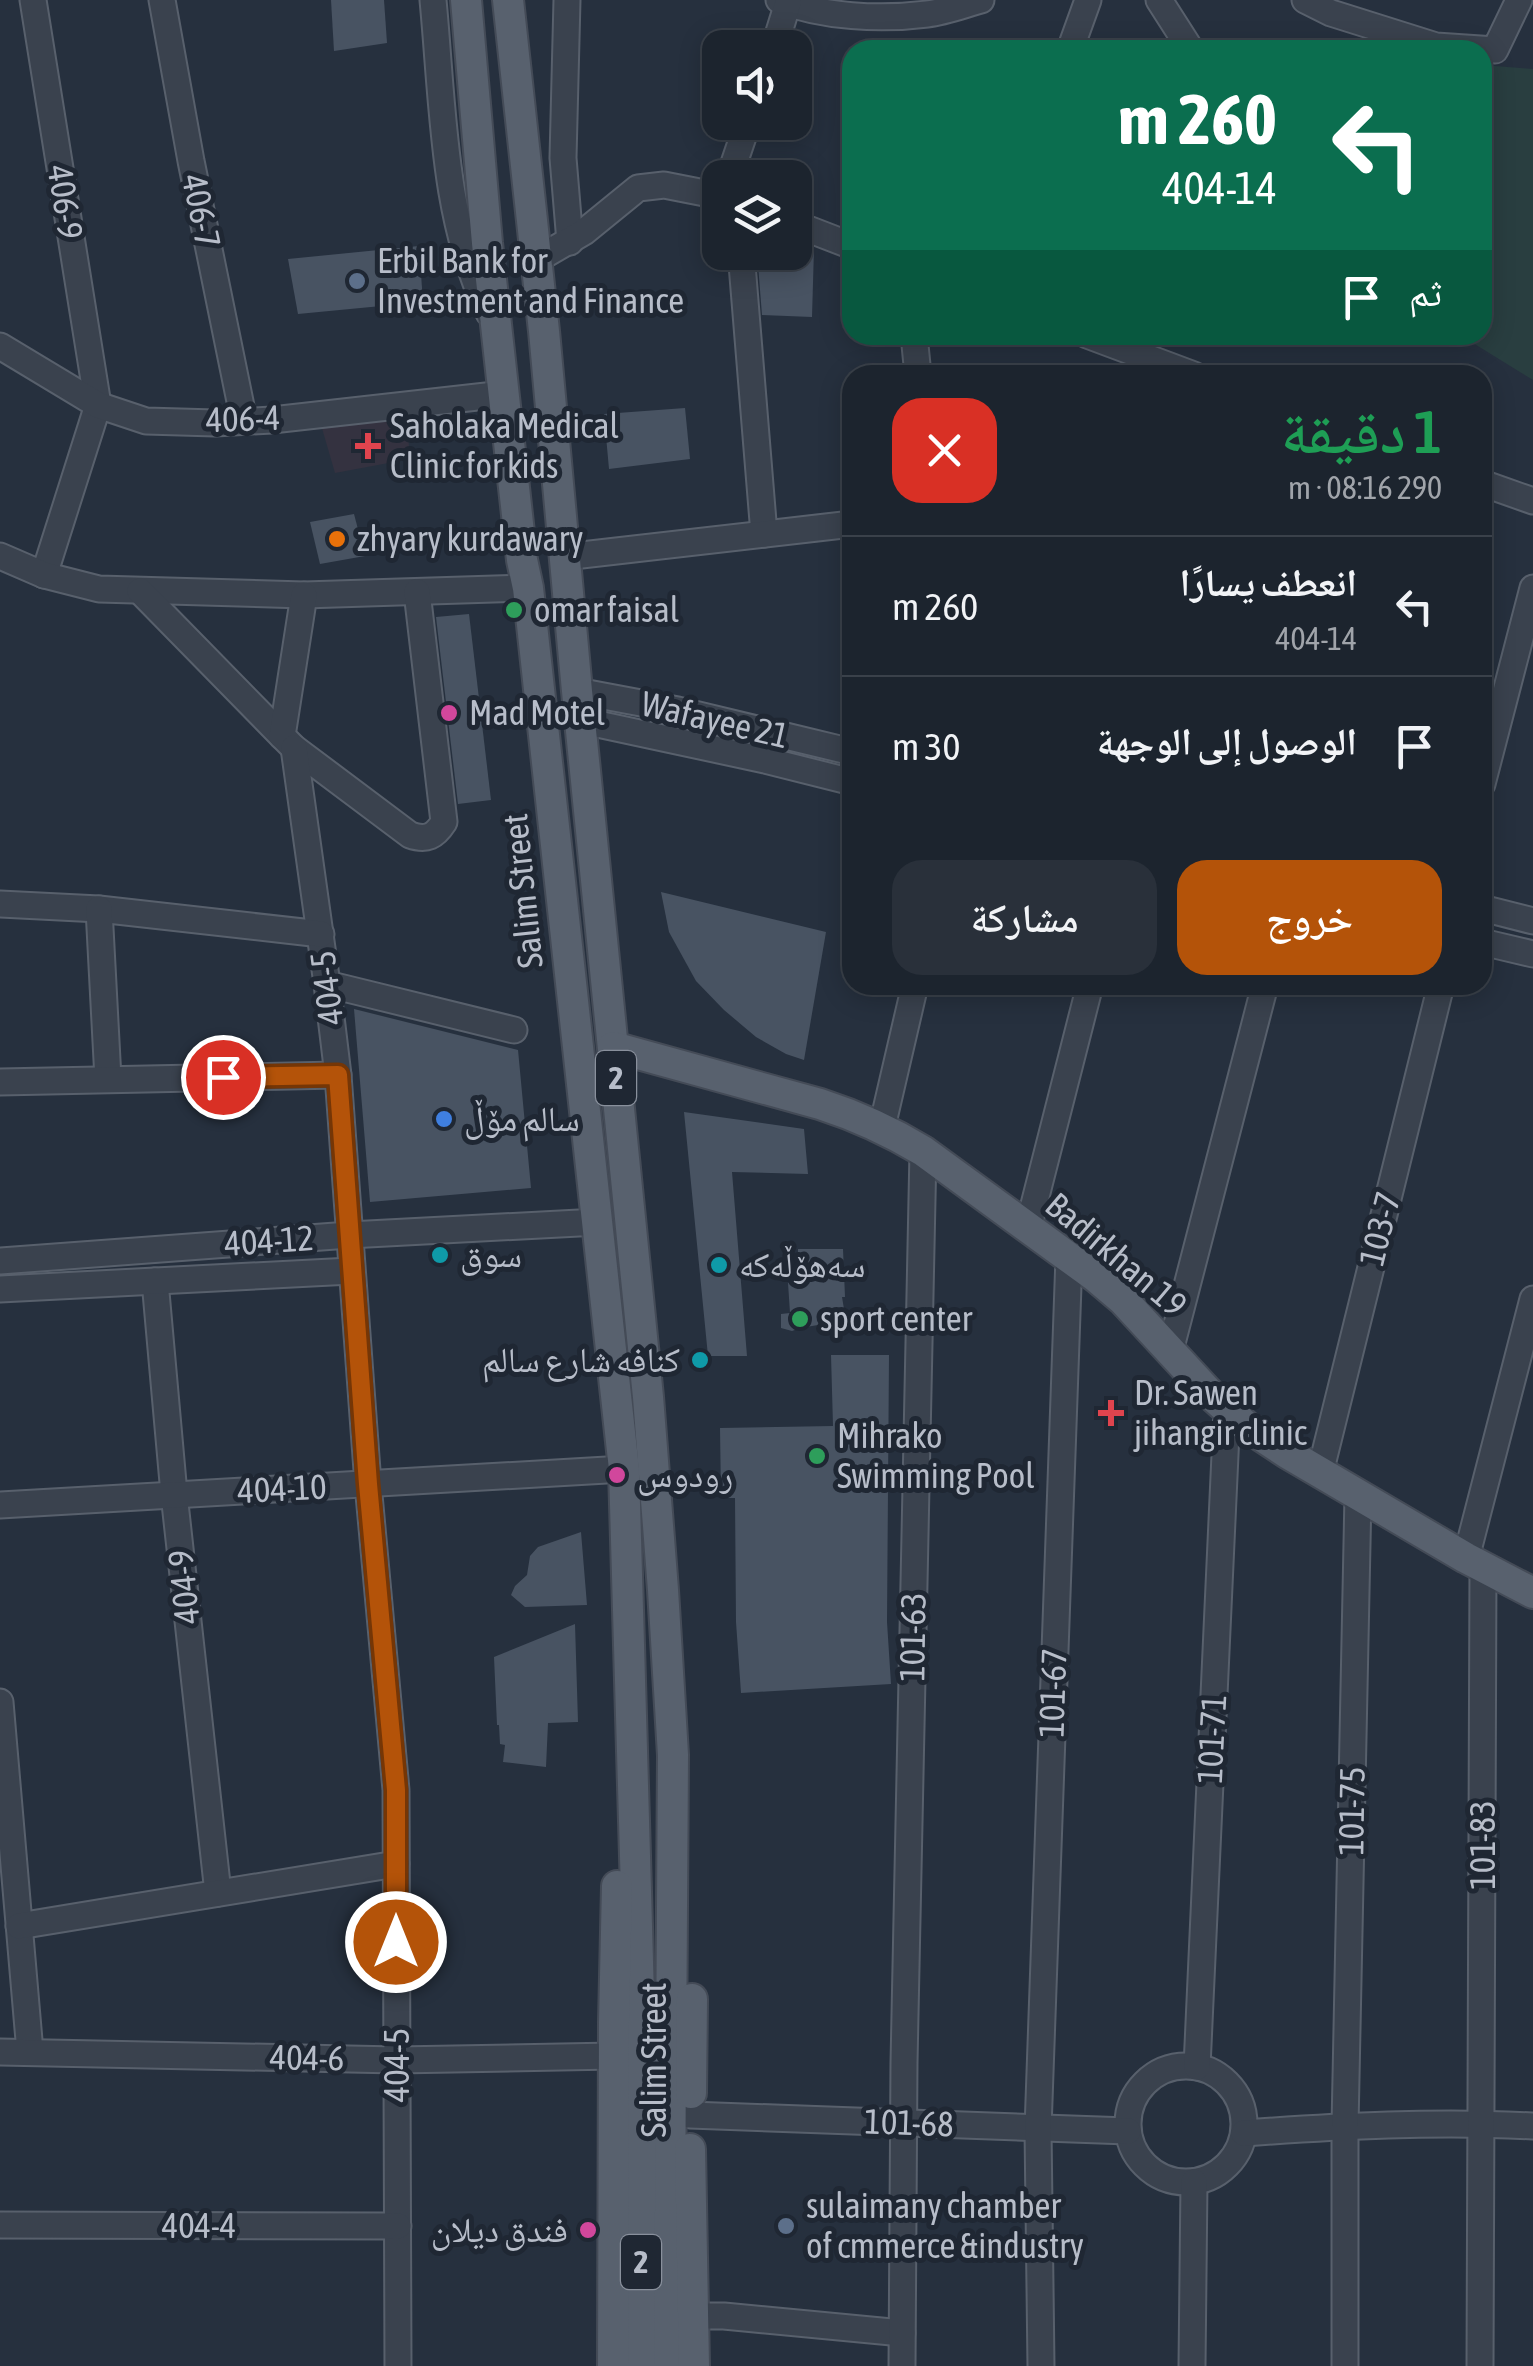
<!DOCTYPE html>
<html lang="ar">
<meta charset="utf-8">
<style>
body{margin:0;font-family:"Asap Condensed","Noto Naskh Arabic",sans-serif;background:#29303a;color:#f1f3f6;direction:rtl;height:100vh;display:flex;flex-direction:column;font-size:38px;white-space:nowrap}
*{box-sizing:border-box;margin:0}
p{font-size:32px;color:#a0a4aa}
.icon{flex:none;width:55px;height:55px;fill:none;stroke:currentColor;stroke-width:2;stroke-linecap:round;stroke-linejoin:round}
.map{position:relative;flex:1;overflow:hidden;direction:ltr}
.sheet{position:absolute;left:842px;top:365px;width:650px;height:630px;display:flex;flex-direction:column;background:#1c242e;border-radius:30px;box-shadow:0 5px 25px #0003,0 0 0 2px #3a414a;direction:rtl}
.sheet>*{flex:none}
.top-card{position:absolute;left:842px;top:40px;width:650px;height:305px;border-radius:30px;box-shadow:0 5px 25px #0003,0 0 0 2px #3a414a;direction:rtl;background:#0b6e4f;color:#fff;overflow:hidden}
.controls{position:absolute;left:702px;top:30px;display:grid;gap:20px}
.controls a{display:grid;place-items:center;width:110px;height:110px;border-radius:20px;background:#1c242e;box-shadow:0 5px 25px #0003,0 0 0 2px #3a414a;font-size:50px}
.pin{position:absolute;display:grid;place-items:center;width:85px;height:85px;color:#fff;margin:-42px;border:5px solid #fff;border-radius:50%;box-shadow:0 2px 10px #0007}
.me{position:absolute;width:110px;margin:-55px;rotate:0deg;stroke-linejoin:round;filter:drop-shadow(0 0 8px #0008)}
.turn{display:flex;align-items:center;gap:35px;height:210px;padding:0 50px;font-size:45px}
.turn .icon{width:130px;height:130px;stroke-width:2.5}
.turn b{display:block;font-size:70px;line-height:85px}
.then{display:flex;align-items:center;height:95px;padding:0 50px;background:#0003;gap:20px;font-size:38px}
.round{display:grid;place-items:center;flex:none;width:105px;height:105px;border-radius:30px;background:#29303a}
.summary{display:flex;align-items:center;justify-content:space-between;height:170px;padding:0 50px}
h1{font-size:60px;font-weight:600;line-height:75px;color:#1e9e55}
.primary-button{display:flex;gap:20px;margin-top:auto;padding:20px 50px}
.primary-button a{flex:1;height:115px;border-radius:30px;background:#b45309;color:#fff;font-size:40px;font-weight:600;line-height:115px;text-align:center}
.primary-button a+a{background:#29303a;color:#f1f3f6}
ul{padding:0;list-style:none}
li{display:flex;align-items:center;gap:30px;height:140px;padding:0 50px;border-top:2px solid #3a414a}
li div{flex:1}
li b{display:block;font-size:38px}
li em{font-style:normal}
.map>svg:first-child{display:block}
.medical{fill:#343240}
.green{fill:#293e40}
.building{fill:#485362}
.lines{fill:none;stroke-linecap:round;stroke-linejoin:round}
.minor-casing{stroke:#58606c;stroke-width:29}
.major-casing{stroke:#444b57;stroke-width:34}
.minor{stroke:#3a424e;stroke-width:25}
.major{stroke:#58616e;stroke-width:30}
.route-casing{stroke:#753606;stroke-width:25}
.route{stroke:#b45309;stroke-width:18}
.service-dot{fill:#5c6f8a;stroke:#1f2733;stroke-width:4}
.health-dot{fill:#e0444e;stroke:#1f2733;stroke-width:4}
.food-dot{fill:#e8710a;stroke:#1f2733;stroke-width:4}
.leisure-dot{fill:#2e9e5b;stroke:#1f2733;stroke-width:4}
.hotel-dot{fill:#d1479c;stroke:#1f2733;stroke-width:4}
.shop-dot{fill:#3f7fe0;stroke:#1f2733;stroke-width:4}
.culture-dot{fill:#0f9aa8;stroke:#1f2733;stroke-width:4}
.labels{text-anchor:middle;stroke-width:10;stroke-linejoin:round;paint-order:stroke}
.shield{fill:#1f2733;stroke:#89909c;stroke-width:2.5}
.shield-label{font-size:32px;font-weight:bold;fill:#b7bdc9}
.street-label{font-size:35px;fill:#b7bdc9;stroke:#1f2733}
.poi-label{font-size:35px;fill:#b7bdc9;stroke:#1f2733;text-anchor:start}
</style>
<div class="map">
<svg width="1533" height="2366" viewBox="0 0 1533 2366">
<rect width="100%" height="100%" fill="#26303e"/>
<path class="medical" d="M 406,408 L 410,459 L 335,473 L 319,418 Z"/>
<path class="green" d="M 1483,65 L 1533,69 L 1533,380 L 1460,335 L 1482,335 Z"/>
<g class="building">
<path d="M 331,0 L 384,0 L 387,43 L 334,51 Z"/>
<path d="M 795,241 L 814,249 L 812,317 L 762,315 L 757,252 L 795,252 Z"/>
<path d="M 419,246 L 423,302 L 298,314 L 288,259 Z"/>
<path d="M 685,408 L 690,459 L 609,469 L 604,414 Z"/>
<path d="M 354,514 L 365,556 L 320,564 L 310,522 Z"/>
<path d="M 469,614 L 491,800 L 458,804 L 436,617 Z"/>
<path d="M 661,892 L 826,932 L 804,1060 L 786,1054 L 756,1037 L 724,1010 L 696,981 L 669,932 Z"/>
<path d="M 354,1009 L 518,1050 L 531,1188 L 370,1202 Z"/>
<path d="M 684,1112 L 804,1129 L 808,1174 L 732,1172 L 747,1356 L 708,1356 Z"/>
<path d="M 798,1249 L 843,1249 L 845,1297 L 842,1297 L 845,1315 L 832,1312 L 834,1320 L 819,1319 L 818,1325 L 800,1328 L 792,1331 L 781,1328 L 781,1314 L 790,1313 L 788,1283 L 798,1280 Z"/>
<path d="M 831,1355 L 889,1355 L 887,1622 L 891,1684 L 741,1693 L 736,1622 L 735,1498 L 721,1498 L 720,1428 L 833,1426 Z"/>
<path d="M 581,1532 L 587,1605 L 525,1607 L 511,1595 L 515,1586 L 527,1575 L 530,1556 L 538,1547 Z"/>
<path d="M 575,1624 L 578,1722 L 548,1723 L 546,1767 L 503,1762 L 505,1745 L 500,1744 L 499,1725 L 497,1725 L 494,1657 Z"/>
</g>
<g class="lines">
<g class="minor-casing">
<g id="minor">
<path d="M 33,0 L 98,405 L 44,575"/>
<path d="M 162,0 L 191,161 L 244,421"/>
<path d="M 433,0 C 443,103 442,219 489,313"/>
<path d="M 567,0 L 563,158 L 570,242"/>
<path d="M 779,0 C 823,17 880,20 927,14 C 945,12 963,5 981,0"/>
<path d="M 1159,0 L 1191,50"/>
<path d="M 1305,0 L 1331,13 L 1436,46 L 1495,50 L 1519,0"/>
<path d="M 774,48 L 788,3"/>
<path d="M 1070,50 L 1088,0"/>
<path d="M 729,178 L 748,122"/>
<path d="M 795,224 L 852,246"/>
<path d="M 741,252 L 764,534"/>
<path d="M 536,260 L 584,232 L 638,188 L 664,185 L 720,196"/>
<path d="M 914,335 L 918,375"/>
<path d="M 1087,335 L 1194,375"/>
<path d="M 0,346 L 98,405 L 146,421 L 215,423 L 272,420 L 504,394"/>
<path d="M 1482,483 L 1533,501"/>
<path d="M 0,556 L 44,575 L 99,589 L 304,595 L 528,588"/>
<path d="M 564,557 L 852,524"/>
<path d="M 140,591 L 282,736"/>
<path d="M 304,595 L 282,736 L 294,748 L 410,835 C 427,841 435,836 444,822 L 417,592"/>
<path d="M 577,691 L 678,710 L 852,752"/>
<path d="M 579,720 L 765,760 L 852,782"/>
<path d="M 294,748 L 327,984 L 338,1075 L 368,1484 L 396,1790 L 398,2366"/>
<path d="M 1482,784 L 1533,588"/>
<path d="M 0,904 L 99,909 L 321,934"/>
<path d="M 1482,908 L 1533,921"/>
<path d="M 99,909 L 108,1079"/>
<path d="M 1482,942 L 1533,954"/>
<path d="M 327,984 L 514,1030"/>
<path d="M 0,1082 L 338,1075"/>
<path d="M 882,1127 L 915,985"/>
<path d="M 1028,1228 L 1090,985"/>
<path d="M 0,1261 L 349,1235 L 598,1222"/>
<path d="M 155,1281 L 174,1494 L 218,1893"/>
<path d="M 0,1289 L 351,1271"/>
<path d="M 1170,1351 L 1265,985"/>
<path d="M 1320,1473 L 1441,985"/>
<path d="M 0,1505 L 624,1469"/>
<path d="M 1466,1558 L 1533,1299"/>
<path d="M 0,1702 L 30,2052"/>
<path d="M 19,1926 L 396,1864"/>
<path d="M 0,2052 L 397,2060 L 614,2056"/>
<circle cx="1186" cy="2124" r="58"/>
<path d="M 1197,2067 L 1227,1411"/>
<path d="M 690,2115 L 1128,2131"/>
<path d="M 1244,2133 C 1340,2126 1436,2121 1533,2126"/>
<path d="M 0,2225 L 398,2226"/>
<path d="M 693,2316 L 724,2316 L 902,2333"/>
<path d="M 902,2366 L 904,2063 L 923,1151"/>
<path d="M 1041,2366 L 1038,2129 L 1069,1257"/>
<path d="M 1192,2366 L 1194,2182"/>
<path d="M 1345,2366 L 1345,2126 L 1358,1495"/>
<path d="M 1480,2366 L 1483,1567"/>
</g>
</g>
<g class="major-casing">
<g id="major">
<path d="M 466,0 L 487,243 L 522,560 L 528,588 L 624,1469 L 641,2067 L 641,2366"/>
<path d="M 508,0 L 544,331 L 577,691 L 648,1397 L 663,1590 L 673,1755 L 669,2366"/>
<path d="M 613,1047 L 820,1104 C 857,1116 890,1131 923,1151 L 1097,1278 L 1123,1300 L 1208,1392 L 1246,1426 L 1287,1453 L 1466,1558 L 1533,1593"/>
<path d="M 691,2093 L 692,1999"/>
<path d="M 690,2149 L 694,2366"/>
<path d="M 613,2366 L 614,2022 L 617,1886"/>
</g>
</g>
<use href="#minor" class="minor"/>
<use href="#major" class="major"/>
</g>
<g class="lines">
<g class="route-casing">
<path id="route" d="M 223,1077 L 338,1075 L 368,1484 L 396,1790 L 396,1942"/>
</g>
<use href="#route" class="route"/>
</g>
<g class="service-dot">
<circle cx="357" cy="281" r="10"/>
<circle cx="786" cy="2226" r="10"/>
</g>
<g class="health-dot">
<path d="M363 431h10v10h10v10h-10v10h-10v-10h-10v-10h10z"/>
<path d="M1106 1398h10v10h10v10h-10v10h-10v-10h-10v-10h10z"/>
</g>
<circle class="food-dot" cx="337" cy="539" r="10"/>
<g class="leisure-dot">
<circle cx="514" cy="610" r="10"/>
<circle cx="800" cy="1319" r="10"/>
<circle cx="817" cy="1456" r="10"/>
</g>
<g class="hotel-dot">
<circle cx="449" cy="713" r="10"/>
<circle cx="617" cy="1475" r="10"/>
<circle cx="588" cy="2230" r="10"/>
</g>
<circle class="shop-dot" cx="444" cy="1119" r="10"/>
<g class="culture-dot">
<circle cx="440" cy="1255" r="10"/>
<circle cx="719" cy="1265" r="10"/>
<circle cx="700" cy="1360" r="10"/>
</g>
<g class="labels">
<g class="shield">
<rect x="596" y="1051" width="40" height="54" rx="8"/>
<rect x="621" y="2235" width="40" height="54" rx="8"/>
</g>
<g class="shield-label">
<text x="616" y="1089">2</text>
<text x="641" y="2273">2</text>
</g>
<g class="street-label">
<text transform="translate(65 202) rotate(81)" y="12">406-9</text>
<text transform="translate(201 211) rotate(78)" y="12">406-7</text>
<text transform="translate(243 419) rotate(-2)" y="12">406-4</text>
<text transform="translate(715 720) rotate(13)" y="12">Wafayee 21</text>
<text transform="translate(523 891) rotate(-96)" y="12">Salim Street</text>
<text transform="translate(327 988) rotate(-97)" y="12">404-5</text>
<text transform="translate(1380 1229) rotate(-76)" y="12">103-7</text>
<text transform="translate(269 1241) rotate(-4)" y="12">404-12</text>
<text transform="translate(1116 1255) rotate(40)" y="12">Badirkhan 19</text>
<text transform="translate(282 1489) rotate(-3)" y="12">404-10</text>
<text transform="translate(184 1587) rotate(-96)" y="12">404-9</text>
<text transform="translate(913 1637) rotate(-89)" y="12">101-63</text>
<text transform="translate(1053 1693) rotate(-88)" y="12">101-67</text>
<text transform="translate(1212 1739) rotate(-87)" y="12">101-71</text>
<text transform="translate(1352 1811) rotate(-89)" y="12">101-75</text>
<text transform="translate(1483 1845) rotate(-90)" y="12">101-83</text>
<text transform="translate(307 2058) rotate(1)" y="12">404-6</text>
<text transform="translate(654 2060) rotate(-90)" y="12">Salim Street</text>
<text transform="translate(397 2065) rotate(-90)" y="12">404-5</text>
<text transform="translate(909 2123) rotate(2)" y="12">101-68</text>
<text x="199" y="2238">404-4</text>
</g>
<g class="poi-label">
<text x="377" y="273">Erbil Bank for<tspan x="377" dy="40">Investment and Finance</tspan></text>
<text x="390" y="438">Saholaka Medical<tspan x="390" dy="40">Clinic for kids</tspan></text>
<text x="357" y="551">zhyary kurdawary</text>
<text x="534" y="622">omar faisal</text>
<text x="469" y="725">Mad Motel</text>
<text x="464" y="1131">سالم مۆڵ</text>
<text x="460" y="1267">سوق</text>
<text x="739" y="1277">سەهۆڵەکە</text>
<text x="820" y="1331">sport center</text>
<text x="680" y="1372" text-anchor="end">كنافه شارع سالم</text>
<text x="1134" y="1405">Dr. Sawen<tspan x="1134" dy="40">jihangir clinic</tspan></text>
<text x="837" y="1448">Mihrako<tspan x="837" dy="40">Swimming Pool</tspan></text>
<text x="637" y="1487">رودوس</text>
<text x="806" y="2218">sulaimany chamber<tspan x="806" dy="40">of cmmerce &amp;industry</tspan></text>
<text x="568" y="2242" text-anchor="end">فندق ديلان</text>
</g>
</g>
</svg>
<div class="controls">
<a><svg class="icon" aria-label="sound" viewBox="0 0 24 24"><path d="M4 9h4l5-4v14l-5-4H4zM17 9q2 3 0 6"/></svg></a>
<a><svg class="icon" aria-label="layers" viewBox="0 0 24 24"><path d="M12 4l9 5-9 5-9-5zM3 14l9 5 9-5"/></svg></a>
</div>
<div class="pin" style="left:223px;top:1077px;background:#d93025"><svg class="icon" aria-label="arrive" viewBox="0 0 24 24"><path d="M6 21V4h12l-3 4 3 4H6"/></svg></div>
<svg class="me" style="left:396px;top:1942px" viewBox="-20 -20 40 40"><circle r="17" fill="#b45309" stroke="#fff" stroke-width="3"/><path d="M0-11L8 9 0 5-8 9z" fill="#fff"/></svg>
<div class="top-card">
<div class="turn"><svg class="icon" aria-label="left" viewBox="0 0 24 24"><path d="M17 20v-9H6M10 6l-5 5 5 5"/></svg><div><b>260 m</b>404-14</div></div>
<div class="then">ثم<svg class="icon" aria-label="arrive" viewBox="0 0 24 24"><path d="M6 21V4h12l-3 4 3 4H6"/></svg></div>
</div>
<section class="sheet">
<div class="summary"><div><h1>1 دقيقة</h1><p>290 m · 08:16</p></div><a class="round" style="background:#d93025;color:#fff"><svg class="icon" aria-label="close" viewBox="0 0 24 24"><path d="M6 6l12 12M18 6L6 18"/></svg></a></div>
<ul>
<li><svg class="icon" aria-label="left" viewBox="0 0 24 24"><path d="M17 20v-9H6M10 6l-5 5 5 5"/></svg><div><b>انعطف يسارًا</b><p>404-14</p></div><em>260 m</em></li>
<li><svg class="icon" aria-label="arrive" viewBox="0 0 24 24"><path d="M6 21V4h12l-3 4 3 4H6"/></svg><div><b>الوصول إلى الوجهة</b></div><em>30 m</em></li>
</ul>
<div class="primary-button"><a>خروج</a><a>مشاركة</a></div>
</section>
</div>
